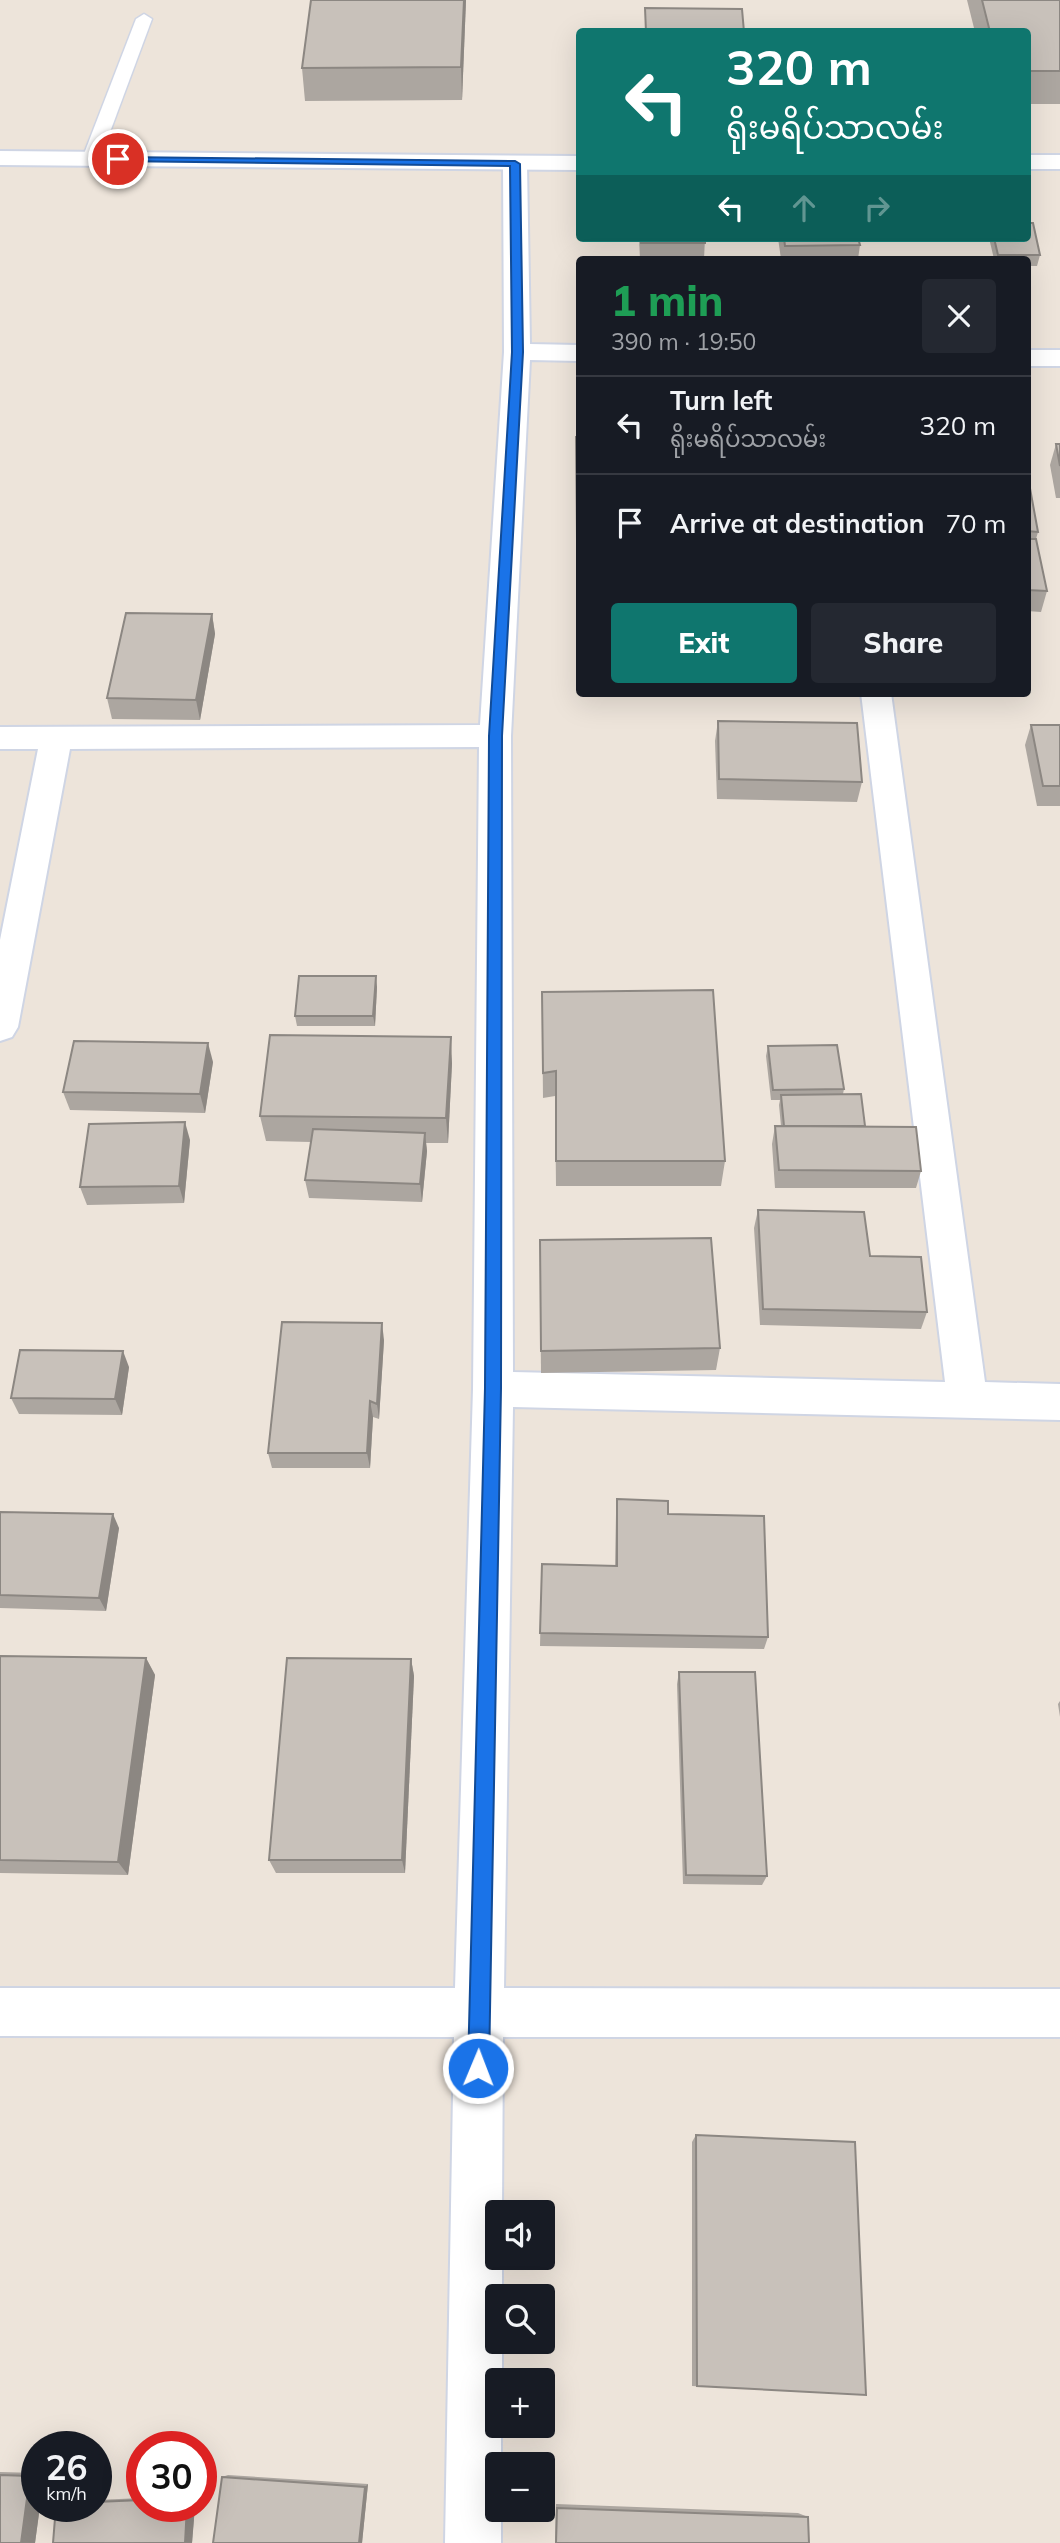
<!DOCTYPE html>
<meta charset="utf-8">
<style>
body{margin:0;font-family:Mulish,"Noto Sans Myanmar",sans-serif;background:#242831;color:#f1f3f6;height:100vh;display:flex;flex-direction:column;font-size:26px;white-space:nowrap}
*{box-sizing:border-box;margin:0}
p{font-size:23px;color:#9ea1a6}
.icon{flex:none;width:38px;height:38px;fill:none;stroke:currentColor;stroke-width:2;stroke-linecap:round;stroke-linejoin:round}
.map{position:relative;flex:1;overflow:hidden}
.details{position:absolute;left:576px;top:256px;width:455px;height:441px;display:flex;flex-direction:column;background:#171b24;border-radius:7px;box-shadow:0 7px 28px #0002}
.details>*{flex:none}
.guide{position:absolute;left:576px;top:28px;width:455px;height:214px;border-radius:7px;box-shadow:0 7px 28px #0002;background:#0f766e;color:#fff;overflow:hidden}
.controls{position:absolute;left:485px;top:2200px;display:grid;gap:14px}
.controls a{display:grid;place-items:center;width:70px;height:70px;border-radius:7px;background:#171b24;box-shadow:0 7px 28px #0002;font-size:35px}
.speed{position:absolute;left:21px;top:2431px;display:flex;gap:14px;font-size:35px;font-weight:700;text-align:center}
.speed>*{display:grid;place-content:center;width:91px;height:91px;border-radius:50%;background:#171b24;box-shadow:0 7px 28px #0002;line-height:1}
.speed small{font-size:18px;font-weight:400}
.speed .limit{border:10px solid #d22;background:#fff;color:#111}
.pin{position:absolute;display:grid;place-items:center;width:60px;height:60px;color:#fff;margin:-30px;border:4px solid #fff;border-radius:50%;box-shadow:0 2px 7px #0007}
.me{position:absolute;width:77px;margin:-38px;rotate:1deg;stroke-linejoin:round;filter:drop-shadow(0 0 5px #0008)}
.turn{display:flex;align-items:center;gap:24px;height:147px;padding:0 35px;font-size:32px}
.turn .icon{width:91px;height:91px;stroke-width:2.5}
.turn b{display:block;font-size:49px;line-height:60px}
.lanes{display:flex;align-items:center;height:66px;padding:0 35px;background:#0003;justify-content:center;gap:35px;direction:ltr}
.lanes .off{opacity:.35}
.round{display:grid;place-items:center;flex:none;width:74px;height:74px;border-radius:7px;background:#242831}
.overview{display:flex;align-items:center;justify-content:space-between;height:119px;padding:0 35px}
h1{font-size:42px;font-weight:800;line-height:52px;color:#1e9e55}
.action{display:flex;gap:14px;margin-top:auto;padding:14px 35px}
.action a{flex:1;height:80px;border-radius:7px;background:#0f766e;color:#fff;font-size:28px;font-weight:800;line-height:80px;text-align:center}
.action a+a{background:#242831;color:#f1f3f6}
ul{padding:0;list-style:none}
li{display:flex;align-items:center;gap:21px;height:98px;padding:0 35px;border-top:2px solid #363941}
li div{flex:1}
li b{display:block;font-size:26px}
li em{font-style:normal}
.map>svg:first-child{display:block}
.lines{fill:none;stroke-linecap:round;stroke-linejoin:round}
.service-casing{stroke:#cfd5e4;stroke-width:3}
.minor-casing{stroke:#cfd5e4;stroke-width:4}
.tertiary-casing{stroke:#cfd5e4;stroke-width:4}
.service{fill:#fff;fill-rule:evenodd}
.minor{fill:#fff;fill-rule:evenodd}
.tertiary{fill:#fff;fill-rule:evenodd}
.wall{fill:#aca6a0}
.shaded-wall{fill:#8c8782}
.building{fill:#c8c1ba;stroke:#8c8782;stroke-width:2}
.route{fill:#1a73e8;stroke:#114b97;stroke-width:2}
</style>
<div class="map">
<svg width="1060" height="2543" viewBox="0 0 1060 2543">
<rect width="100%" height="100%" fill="#ede4da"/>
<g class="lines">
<g class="service-casing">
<path id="service" d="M 144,14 L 152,19 L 100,159 L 91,164 L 85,163 L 82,159 L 136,19 Z"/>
</g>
<g class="minor-casing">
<g id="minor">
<path d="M 515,157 L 523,159 L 527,164 L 530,344 L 579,345 L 579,361 L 530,360 L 511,736 L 513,1372 L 945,1382 L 861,693 L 891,693 L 985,1382 L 1060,1384 L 1060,1420 L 513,1407 L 504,1988 L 1060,1989 L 1060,2037 L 503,2037 L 502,2212 L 497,2212 L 497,2258 L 502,2258 L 502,2296 L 497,2296 L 497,2342 L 502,2342 L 502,2380 L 497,2380 L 497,2426 L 501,2426 L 501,2464 L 497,2464 L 497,2510 L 501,2510 L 501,2543 L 445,2543 L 454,2037 L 0,2036 L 0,1988 L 455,1988 L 473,1389 L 479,747 L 70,749 L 18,1027 L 12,1037 L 0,1041 L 0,940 L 38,749 L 0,749 L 0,727 L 480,725 L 504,352 L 503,164 L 507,159 Z"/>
<rect x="1027" y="350" width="33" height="16"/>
</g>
</g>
<g class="tertiary-casing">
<g id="tertiary">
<path d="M 0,151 L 579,156 L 579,170 L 0,165 Z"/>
<rect x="1027" y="155" width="33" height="14"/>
</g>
</g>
<use href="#service" class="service"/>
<use href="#minor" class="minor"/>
<use href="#tertiary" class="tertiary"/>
</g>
<g class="wall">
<path d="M 466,0 L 462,100 L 305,101 L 302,68 Z"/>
<path d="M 967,0 L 1060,0 L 1060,104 L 1027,104 L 1027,32 L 975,32 Z"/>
<path d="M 639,238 L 705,238 L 704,259 L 640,259 Z"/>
<path d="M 778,238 L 858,238 L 860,245 L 858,259 L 781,259 Z"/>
<path d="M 989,238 L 1027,238 L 1040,255 L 1037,266 L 1027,266 L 1027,259 L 994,259 Z"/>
<rect x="576" y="437" width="3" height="129"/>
<path d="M 1056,444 L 1060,444 L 1060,498 L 1056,498 L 1050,465 Z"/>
<path d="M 1027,472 L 1038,532 L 1036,539 L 1047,591 L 1041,612 L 1027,611 Z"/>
<path d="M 212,614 L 215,634 L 200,720 L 112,719 L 107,698 Z"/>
<path d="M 718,721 L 862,782 L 857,802 L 717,799 L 715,741 Z"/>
<path d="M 1031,725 L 1060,725 L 1060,806 L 1037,806 L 1025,745 Z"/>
<path d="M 377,987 L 375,1026 L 297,1026 L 295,1016 Z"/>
<path d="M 542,992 L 725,1161 L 721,1186 L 556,1186 L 555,1096 L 543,1098 Z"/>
<path d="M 768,1046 L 844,1089 L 843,1094 L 865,1126 L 921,1171 L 916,1188 L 775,1188 L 772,1144 L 775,1126 L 781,1126 L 779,1105 L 780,1100 L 771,1100 L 766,1056 Z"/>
<path d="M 213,1062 L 205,1113 L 70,1110 L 63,1092 Z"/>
<path d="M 452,1063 L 448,1143 L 426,1143 L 427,1151 L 422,1202 L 309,1198 L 305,1180 L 311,1142 L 266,1141 L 260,1116 Z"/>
<path d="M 190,1140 L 184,1203 L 87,1205 L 80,1187 Z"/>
<path d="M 758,1210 L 870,1256 L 927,1312 L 921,1329 L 760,1325 L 754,1228 Z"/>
<path d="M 540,1264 L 720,1348 L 716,1370 L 541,1373 Z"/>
<path d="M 384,1340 L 379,1419 L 373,1417 L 370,1468 L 272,1468 L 268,1453 Z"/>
<path d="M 129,1367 L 122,1415 L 19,1414 L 11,1398 Z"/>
<path d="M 617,1499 L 668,1514 L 768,1637 L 764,1649 L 540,1646 L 542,1564 L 615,1566 L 616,1514 Z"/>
<path d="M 0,1512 L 119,1528 L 106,1611 L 0,1608 Z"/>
<path d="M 0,1656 L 146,1658 L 155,1675 L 128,1875 L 0,1873 Z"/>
<path d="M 411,1659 L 414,1676 L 405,1873 L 276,1873 L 269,1860 Z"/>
<path d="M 679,1672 L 767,1876 L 762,1885 L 683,1884 L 677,1684 Z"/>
<path d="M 1060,1701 L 1060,1717 L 1058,1704 Z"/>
<path d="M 696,2135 L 866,2395 L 692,2386 L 692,2142 Z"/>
<path d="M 0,2472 L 37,2473 L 37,2506 L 40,2506 L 35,2543 L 0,2543 Z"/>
<path d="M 228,2475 L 368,2484 L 362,2543 L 213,2543 L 222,2477 Z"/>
<path d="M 142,2498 L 142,2506 L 195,2506 L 192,2543 L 53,2543 L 96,2506 L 96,2500 Z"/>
<path d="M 556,2504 L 798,2513 L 808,2517 L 809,2543 L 555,2543 Z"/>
</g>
<g class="shaded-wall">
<path d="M 464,0 L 466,0 L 462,100 L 461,67 Z"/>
<path d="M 212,614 L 215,634 L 200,720 L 196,700 Z"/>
<path d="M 376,976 L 377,987 L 375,1026 L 373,1016 Z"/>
<path d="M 451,1037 L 452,1063 L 448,1143 L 446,1118 Z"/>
<path d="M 208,1043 L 213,1062 L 205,1113 L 200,1094 Z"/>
<path d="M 185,1122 L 190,1140 L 184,1203 L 179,1186 Z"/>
<path d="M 425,1133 L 427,1151 L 422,1202 L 420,1184 Z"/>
<path d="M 382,1323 L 384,1340 L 379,1419 L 377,1404 Z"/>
<path d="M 123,1351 L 129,1367 L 122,1415 L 115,1399 Z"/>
<path d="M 370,1401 L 373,1417 L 370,1468 L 367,1453 Z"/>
<path d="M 113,1514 L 119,1528 L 106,1611 L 99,1598 Z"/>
<path d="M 146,1658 L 155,1675 L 128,1875 L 118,1862 Z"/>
<path d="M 411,1659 L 414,1676 L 405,1873 L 402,1860 Z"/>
<path d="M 37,2475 L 37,2506 L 40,2506 L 35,2543 L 21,2543 L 30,2476 Z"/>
<path d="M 368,2484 L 362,2543 L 359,2543 L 365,2487 Z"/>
<path d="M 187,2506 L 195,2506 L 192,2543 L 185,2543 Z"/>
</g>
<g class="building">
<path d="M 311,0 L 464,0 L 461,67 L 302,68 Z"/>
<path d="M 982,0 L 1060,0 L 1060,71 L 1027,71 L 1027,32 L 990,32 Z"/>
<path d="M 645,8 L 742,9 L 744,32 L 646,32 Z"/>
<path d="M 1027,223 L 1033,223 L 1040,255 L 998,255 L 994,238 L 1027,238 Z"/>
<rect x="641" y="238" width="64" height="5"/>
<path d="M 784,238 L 858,238 L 860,245 L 785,246 Z"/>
<path d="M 576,437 L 579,437 L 579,538 L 577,538 Z"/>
<path d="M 1056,444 L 1060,444 L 1060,466 Z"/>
<path d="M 1027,472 L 1038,532 L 1027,531 Z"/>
<path d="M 1027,539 L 1036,539 L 1047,591 L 1027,590 Z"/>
<path d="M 126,613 L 212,614 L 196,700 L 107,698 Z"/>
<path d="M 718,721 L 857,723 L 862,782 L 719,779 Z"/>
<path d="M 1031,725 L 1060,725 L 1060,786 L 1043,786 Z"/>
<path d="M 299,976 L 376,976 L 373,1016 L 295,1016 Z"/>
<path d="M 713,990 L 725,1161 L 556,1161 L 556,1071 L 543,1073 L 542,992 Z"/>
<path d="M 270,1035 L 451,1037 L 446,1118 L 260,1116 Z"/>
<path d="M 74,1041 L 208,1043 L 200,1094 L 63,1092 Z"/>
<path d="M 837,1045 L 844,1089 L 773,1090 L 768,1046 Z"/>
<path d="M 861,1094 L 865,1126 L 784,1126 L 781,1095 Z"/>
<path d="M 185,1122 L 179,1186 L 80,1187 L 89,1124 Z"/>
<path d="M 775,1126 L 916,1127 L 921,1171 L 779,1170 Z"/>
<path d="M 313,1129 L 425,1133 L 420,1184 L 305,1180 Z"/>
<path d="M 758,1210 L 864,1212 L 870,1256 L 921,1257 L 927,1312 L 763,1309 Z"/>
<path d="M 711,1238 L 720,1348 L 541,1351 L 540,1240 Z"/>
<path d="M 282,1322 L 382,1323 L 377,1404 L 370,1401 L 367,1453 L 268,1453 Z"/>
<path d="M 20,1350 L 123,1351 L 115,1399 L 11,1398 Z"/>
<path d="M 617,1499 L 668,1501 L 668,1514 L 764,1516 L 768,1637 L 540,1633 L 542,1564 L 617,1566 Z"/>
<path d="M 0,1512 L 113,1514 L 99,1598 L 0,1595 Z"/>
<path d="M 0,1656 L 146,1658 L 118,1862 L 0,1860 Z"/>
<path d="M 287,1658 L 411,1659 L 402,1860 L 269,1860 Z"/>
<path d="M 679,1672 L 755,1672 L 767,1876 L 686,1875 Z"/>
<path d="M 696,2135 L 855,2142 L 866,2395 L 697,2386 Z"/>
<path d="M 0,2475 L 30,2476 L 21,2543 L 0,2543 Z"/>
<path d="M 222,2477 L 365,2487 L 359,2543 L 213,2543 Z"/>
<path d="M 142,2500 L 142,2506 L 187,2506 L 185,2543 L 53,2543 L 56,2506 L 96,2506 L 96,2502 Z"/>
<path d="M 557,2508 L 808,2517 L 809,2543 L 556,2543 Z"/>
</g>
<path class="route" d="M 118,157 L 515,161 L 520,164 L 523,352 L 502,736 L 501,1388 L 489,2068 L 486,2075 L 478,2078 L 471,2075 L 468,2068 L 485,1388 L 489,736 L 512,352 L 510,166 L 114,161 L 114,157 Z"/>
</svg>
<div class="controls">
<a><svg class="icon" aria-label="sound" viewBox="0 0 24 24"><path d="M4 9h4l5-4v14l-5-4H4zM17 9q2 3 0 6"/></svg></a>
<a><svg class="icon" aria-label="search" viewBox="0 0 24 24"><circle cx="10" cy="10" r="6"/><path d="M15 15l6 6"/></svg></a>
<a>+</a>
<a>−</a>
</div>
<div class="speed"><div>26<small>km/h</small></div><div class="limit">30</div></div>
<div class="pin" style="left:118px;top:159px;background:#d93025"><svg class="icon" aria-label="arrive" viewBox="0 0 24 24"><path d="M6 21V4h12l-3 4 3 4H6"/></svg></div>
<svg class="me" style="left:478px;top:2068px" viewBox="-20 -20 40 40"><circle r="17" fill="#1a73e8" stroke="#fff" stroke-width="3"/><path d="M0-11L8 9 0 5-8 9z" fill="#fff"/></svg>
<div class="guide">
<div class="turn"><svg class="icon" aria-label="left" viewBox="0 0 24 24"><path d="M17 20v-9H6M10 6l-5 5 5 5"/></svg><div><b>320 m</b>ရိုးမရိပ်သာလမ်း</div></div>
<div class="lanes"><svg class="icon" aria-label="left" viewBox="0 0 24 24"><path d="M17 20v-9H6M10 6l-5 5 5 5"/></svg><svg class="icon off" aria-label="ahead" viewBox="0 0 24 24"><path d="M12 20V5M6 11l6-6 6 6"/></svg><svg class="icon off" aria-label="right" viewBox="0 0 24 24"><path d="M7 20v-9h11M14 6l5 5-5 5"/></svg></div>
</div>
<section class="details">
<div class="overview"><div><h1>1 min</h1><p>390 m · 19:50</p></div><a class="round"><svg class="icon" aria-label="close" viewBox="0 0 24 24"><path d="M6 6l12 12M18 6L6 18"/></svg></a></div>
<ul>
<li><svg class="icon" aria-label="left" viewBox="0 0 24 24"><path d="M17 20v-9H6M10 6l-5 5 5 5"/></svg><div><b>Turn left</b><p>ရိုးမရိပ်သာလမ်း</p></div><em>320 m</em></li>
<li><svg class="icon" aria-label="arrive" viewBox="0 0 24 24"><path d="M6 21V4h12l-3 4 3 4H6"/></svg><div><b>Arrive at destination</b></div><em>70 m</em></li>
</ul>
<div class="action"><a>Exit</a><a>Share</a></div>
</section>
</div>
